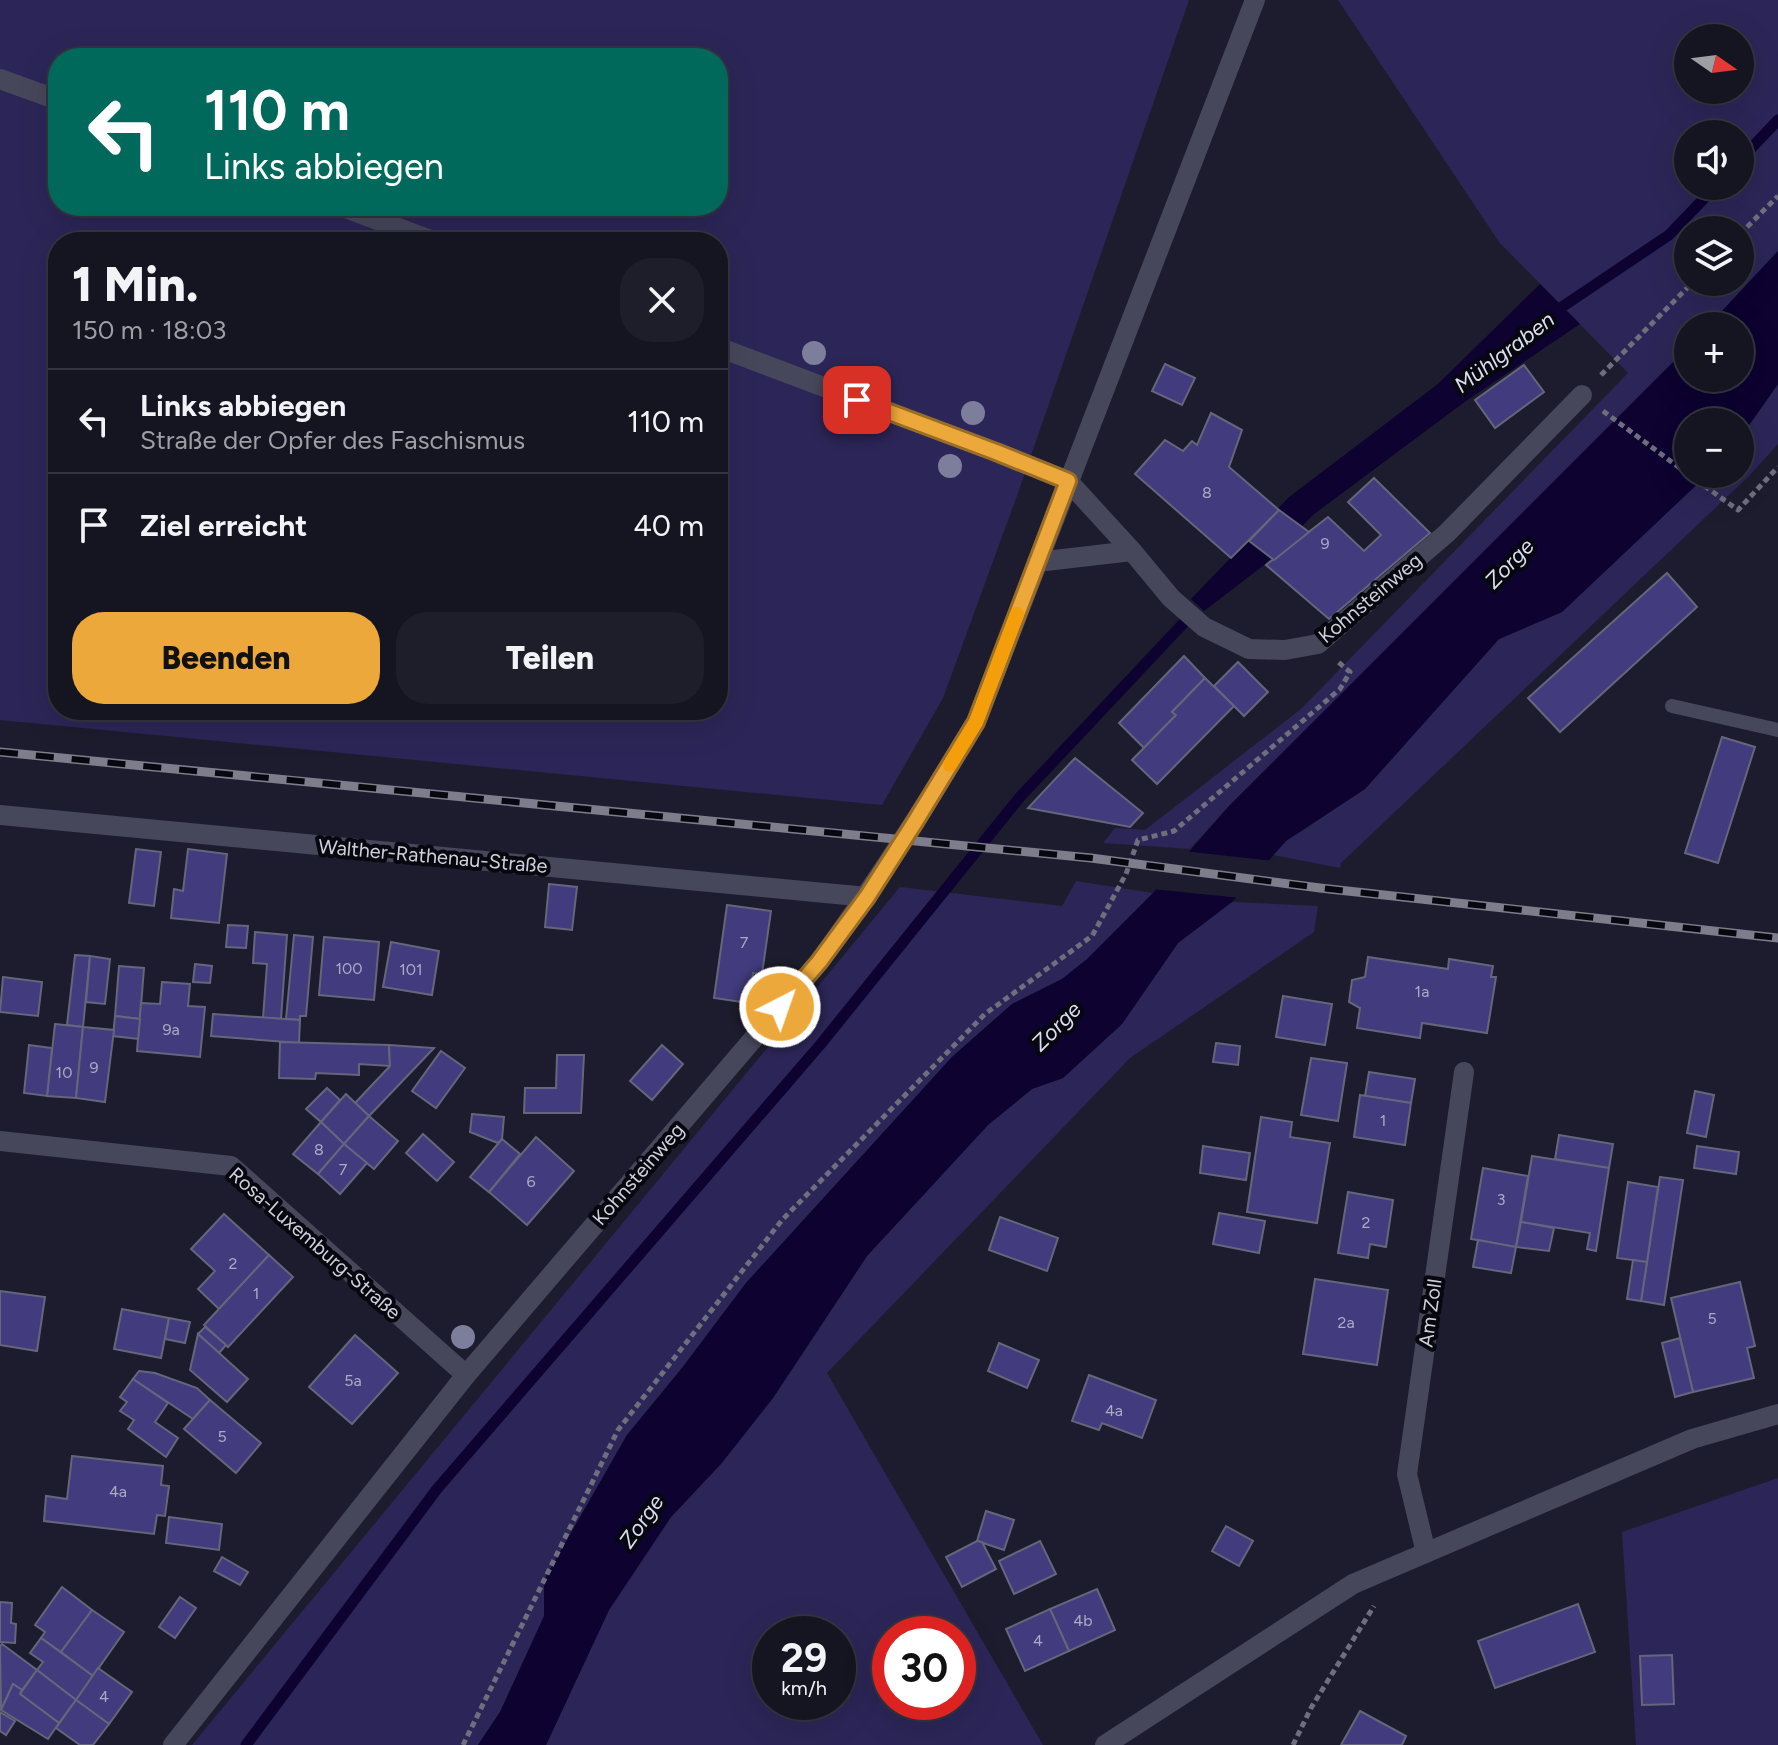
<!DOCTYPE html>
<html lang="de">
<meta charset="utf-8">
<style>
body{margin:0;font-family:Figtree,sans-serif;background:#1e1e2a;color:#f1f3f6;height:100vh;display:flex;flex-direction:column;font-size:30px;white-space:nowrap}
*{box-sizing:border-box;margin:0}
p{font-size:26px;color:#9d9fa5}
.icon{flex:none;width:44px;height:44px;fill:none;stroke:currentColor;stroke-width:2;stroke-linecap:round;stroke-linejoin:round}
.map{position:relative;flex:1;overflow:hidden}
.details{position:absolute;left:48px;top:232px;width:680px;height:488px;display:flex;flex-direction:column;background:#151522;border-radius:32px;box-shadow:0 8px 32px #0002,0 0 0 2px #343440}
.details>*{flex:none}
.guide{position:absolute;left:48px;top:48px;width:680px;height:168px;border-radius:32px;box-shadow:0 8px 32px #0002,0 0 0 2px #343440;background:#00695c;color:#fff;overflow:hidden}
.needle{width:52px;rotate:104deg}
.controls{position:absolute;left:1674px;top:24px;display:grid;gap:16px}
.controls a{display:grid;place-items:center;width:80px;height:80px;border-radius:50%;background:#151522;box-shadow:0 8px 32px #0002,0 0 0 2px #343440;font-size:40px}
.speed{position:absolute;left:752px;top:1616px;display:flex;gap:16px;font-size:40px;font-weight:700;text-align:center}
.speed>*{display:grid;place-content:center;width:104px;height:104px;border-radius:50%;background:#151522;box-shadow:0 8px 32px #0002,0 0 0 2px #343440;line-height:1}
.speed small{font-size:20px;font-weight:400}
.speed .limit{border:12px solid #d22;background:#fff;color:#111}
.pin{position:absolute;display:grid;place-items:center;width:68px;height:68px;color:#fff;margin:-34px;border-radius:16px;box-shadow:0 4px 12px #0006}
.me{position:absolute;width:88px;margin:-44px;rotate:41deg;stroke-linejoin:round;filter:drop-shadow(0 0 6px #0008)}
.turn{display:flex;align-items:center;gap:28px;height:168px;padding:0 24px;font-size:36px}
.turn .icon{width:104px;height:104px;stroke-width:2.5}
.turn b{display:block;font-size:56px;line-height:68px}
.round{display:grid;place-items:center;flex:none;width:84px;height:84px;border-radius:32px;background:#1e1e2a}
.summary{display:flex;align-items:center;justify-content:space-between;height:136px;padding:0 24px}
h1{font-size:48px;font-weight:800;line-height:60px}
.action{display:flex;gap:16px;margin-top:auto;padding:16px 24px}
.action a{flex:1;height:92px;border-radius:32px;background:#eda83b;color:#111;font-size:32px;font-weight:800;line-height:92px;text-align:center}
.action a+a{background:#1e1e2a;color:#f1f3f6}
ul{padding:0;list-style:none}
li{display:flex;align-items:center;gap:24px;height:104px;padding:0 24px;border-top:2px solid #343440}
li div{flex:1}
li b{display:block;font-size:30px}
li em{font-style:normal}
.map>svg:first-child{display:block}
.green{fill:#2b2657;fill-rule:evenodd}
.water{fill:#0d0230}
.pier{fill:#1c1c2e}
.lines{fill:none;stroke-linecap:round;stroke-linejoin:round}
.stream{stroke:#0d0230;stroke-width:11}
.building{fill:#423b7e;stroke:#65657c;stroke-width:2}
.path{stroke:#6e6e7e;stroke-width:5;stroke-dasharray:6 4;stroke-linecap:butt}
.lane{stroke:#47475c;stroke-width:14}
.street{stroke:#47475c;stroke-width:20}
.rail-casing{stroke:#7d7d8c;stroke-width:9}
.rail{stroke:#07070f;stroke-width:6;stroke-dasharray:18;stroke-linecap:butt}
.tree{fill:#7d7d9c}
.route-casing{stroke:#9a6d26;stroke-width:20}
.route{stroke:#eda83b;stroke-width:14}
.slow{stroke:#f59e0b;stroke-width:14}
.labels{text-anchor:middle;stroke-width:8;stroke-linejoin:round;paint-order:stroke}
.number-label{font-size:16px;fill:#acabc5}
.street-label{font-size:20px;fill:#d0d0dd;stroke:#07070f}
.water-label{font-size:22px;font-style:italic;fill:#dcdcf1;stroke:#07070f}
</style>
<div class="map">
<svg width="1778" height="1745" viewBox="0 0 1778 1745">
<rect width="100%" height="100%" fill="#1c1c2e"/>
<g class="green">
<path d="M 0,0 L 1189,0 L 1018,493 L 943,698 L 882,805 L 0,720 ZM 58,58 L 718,58 L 718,206 L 58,206 ZM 58,242 L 718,242 L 718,710 L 58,710 Z"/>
<path d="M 1338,0 L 1778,0 L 1778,251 L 1708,326 L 1688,326 L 1688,347 L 1667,370 L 1229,806 L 1190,849 L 1103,843 L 1115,828 L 1145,830 L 1301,709 L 1628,373 L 1499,242 ZM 1688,38 L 1740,38 L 1740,90 L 1688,90 ZM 1688,134 L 1740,134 L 1740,186 L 1688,186 ZM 1688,230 L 1740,230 L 1740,282 L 1688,282 Z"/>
<path d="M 1778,384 L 1778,444 L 1749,476 L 1341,863 L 1340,868 L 1273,855 L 1286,841 L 1365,789 L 1499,639 L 1562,612 L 1708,474 L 1740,474 L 1740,438 Z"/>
<path d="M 1076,881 L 1153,893 L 1087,960 L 1062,979 L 1012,1004 L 952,1057 L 746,1283 L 682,1368 L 627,1435 L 544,1580 L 545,1616 L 500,1712 L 478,1745 L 192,1745 L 900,887 L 1062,906 Z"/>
<path d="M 1232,902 L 1318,906 L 1314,932 L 1130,1058 L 827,1373 L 1043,1745 L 546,1745 L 609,1610 L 671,1517 L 721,1463 L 773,1398 L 867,1256 L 988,1125 L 1032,1089 L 1063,1078 L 1122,1024 L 1178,943 ZM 770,1634 L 838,1634 L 838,1702 L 770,1702 ZM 890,1634 L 958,1634 L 958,1702 L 890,1702 Z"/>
<path d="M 1778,1478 L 1778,1745 L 1636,1745 L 1622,1532 Z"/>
</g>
<g class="water">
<path d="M 1778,251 L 1778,384 L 1740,438 L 1740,422 L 1688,422 L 1688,474 L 1708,474 L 1562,612 L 1499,639 L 1365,789 L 1286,841 L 1232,902 L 1178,943 L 1122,1024 L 1063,1078 L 1032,1089 L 988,1125 L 867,1256 L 773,1398 L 721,1464 L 671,1517 L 609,1610 L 546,1745 L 478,1745 L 500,1712 L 544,1616 L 544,1580 L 627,1435 L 682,1368 L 746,1283 L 952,1057 L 1012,1004 L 1062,979 L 1087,959 L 1153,893 L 1229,806 L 1688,347 L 1688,378 L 1740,378 L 1740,326 L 1708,326 Z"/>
<path d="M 1540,284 L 1580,324 L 1466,401 L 1314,514 L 1264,565 L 1204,611 L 1191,599 L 1289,497 L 1438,384 Z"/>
</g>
<path class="pier" d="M 1183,851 L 1274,861 L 1241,898 L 1151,889 Z"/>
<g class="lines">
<g class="stream">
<path d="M 1740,160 L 1778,120"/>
<path d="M 1550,315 L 1669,235 L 1716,186"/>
<path d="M 246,1745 L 437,1489 L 820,1045 L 1020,797 L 1193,613"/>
</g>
</g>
<g class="building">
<path d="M 1165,364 L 1195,378 L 1182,405 L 1152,391 Z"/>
<path d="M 1524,365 L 1544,392 L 1495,428 L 1475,400 Z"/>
<path d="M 1211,413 L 1242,430 L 1229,467 L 1279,510 L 1231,558 L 1135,474 L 1165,440 L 1183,451 L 1192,441 L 1197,445 Z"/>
<path d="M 1374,478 L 1430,533 L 1329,619 L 1266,565 L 1328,517 L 1364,551 L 1381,535 L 1348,502 Z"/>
<path d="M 1279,510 L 1309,532 L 1274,560 L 1249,541 Z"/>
<path d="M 1667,573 L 1697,607 L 1560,732 L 1528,698 Z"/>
<path d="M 1184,656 L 1205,678 L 1172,712 L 1176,715 L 1144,748 L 1119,723 Z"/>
<path d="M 1238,662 L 1268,692 L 1244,716 L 1214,686 Z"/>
<path d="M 1205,678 L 1234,706 L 1157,784 L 1132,760 L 1176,715 L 1172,712 Z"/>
<path d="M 1722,737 L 1755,747 L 1718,863 L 1685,853 Z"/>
<path d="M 1075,758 L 1143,813 L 1130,827 L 1028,808 Z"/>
<path d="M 136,849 L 161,852 L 154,906 L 129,903 Z"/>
<path d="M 188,849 L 227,854 L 219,923 L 171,918 L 174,889 L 183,891 Z"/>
<path d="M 549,884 L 577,887 L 572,930 L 545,927 Z"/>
<path d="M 727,905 L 771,911 L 762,974 L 753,973 L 749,1003 L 714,998 Z"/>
<path d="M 228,925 L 248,926 L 246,948 L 226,947 Z"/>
<path d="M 255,932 L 287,935 L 281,1019 L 263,1018 L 267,964 L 253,963 Z"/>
<path d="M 294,935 L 313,937 L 306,1016 L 300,1016 L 300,1020 L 286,1019 Z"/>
<path d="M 324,937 L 379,942 L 374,1000 L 319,995 Z"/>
<path d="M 391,942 L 439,951 L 432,995 L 383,987 Z"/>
<path d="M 75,955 L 90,956 L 83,1027 L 67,1025 Z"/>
<path d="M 90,956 L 110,959 L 105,1004 L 86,1002 Z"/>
<path d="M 1368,957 L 1448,969 L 1449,959 L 1493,966 L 1491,977 L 1496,977 L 1487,1033 L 1422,1023 L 1420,1038 L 1357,1028 L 1360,1008 L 1349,1002 L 1352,980 L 1365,977 Z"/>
<path d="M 195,964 L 212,966 L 210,983 L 193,982 Z"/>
<path d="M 119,966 L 144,968 L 140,1019 L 115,1016 Z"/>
<path d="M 3,977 L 42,982 L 38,1016 L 0,1012 Z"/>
<path d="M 162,982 L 190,984 L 188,1006 L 205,1007 L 200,1057 L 137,1051 L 141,1003 L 160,1004 Z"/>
<path d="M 1283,996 L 1332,1004 L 1325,1045 L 1276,1037 Z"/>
<path d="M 213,1014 L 300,1020 L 299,1043 L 211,1036 Z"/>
<path d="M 115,1016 L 140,1019 L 138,1039 L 113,1036 Z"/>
<path d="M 55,1024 L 83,1027 L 76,1098 L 47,1096 Z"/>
<path d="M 83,1027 L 114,1030 L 105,1102 L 76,1098 Z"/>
<path d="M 280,1042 L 389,1045 L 390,1066 L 359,1064 L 359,1075 L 316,1073 L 315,1079 L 279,1078 Z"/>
<path d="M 1216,1043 L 1240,1046 L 1238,1065 L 1213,1062 Z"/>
<path d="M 29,1045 L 52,1048 L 47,1096 L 24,1093 Z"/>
<path d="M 389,1045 L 434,1048 L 369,1116 L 355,1103 L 390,1066 Z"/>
<path d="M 662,1045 L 683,1064 L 652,1100 L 630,1081 Z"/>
<path d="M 441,1051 L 465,1068 L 436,1108 L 412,1091 Z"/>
<path d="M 557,1055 L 584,1055 L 581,1113 L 524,1113 L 525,1088 L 556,1088 Z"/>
<path d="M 1311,1058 L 1347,1063 L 1338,1121 L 1301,1115 Z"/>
<path d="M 1369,1072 L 1415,1079 L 1411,1103 L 1365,1096 Z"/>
<path d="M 327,1088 L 340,1100 L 321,1122 L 306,1109 Z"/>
<path d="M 1695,1091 L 1714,1095 L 1706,1137 L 1687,1133 Z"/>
<path d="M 346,1094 L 369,1116 L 344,1144 L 321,1122 Z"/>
<path d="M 1360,1095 L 1411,1103 L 1405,1145 L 1354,1137 Z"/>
<path d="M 472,1114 L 504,1117 L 502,1139 L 498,1143 L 470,1132 Z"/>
<path d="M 369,1116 L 398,1141 L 374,1169 L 344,1144 Z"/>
<path d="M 1261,1117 L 1292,1122 L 1290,1137 L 1330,1143 L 1317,1223 L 1247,1212 Z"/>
<path d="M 321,1122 L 344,1144 L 318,1174 L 293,1154 Z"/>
<path d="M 423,1134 L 454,1162 L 437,1181 L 406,1153 Z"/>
<path d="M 1559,1135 L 1613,1144 L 1609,1168 L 1555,1159 Z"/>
<path d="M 536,1137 L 574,1171 L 527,1225 L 489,1192 Z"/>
<path d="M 502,1139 L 520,1154 L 489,1192 L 470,1177 Z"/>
<path d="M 344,1144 L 367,1163 L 340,1194 L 318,1174 Z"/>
<path d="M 1203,1146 L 1250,1153 L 1246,1180 L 1200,1173 Z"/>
<path d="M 1697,1146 L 1739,1152 L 1736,1174 L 1694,1168 Z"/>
<path d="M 1532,1156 L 1609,1168 L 1596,1251 L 1587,1249 L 1590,1233 L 1521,1222 Z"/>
<path d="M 1483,1168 L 1528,1176 L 1516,1247 L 1471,1239 Z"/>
<path d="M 1660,1177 L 1683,1180 L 1664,1305 L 1641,1301 Z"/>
<path d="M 1628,1182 L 1658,1187 L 1647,1262 L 1617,1258 Z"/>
<path d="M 1348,1192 L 1393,1200 L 1386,1247 L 1370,1244 L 1368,1258 L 1338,1253 Z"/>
<path d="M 1219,1213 L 1265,1221 L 1259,1253 L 1213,1244 Z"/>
<path d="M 224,1214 L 269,1255 L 219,1309 L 198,1289 L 215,1271 L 191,1249 Z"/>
<path d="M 1000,1217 L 1058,1238 L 1047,1271 L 989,1250 Z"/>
<path d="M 1521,1222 L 1554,1228 L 1549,1251 L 1516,1247 Z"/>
<path d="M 1478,1240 L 1516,1247 L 1511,1273 L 1473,1267 Z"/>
<path d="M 269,1255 L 293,1277 L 228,1347 L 204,1325 Z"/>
<path d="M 1633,1260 L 1647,1262 L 1641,1301 L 1627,1299 Z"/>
<path d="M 1315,1279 L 1388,1290 L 1377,1365 L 1303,1354 Z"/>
<path d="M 1740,1282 L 1755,1346 L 1747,1348 L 1754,1378 L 1693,1392 L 1671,1298 Z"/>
<path d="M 0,1291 L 45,1297 L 37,1351 L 0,1345 Z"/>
<path d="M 122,1309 L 169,1318 L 161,1358 L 114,1349 Z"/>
<path d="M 169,1318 L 190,1322 L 185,1343 L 165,1339 Z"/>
<path d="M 205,1327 L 226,1345 L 219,1353 L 198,1334 Z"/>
<path d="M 198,1334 L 248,1379 L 227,1402 L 190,1370 Z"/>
<path d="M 355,1335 L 398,1373 L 352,1424 L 309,1387 Z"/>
<path d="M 1680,1338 L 1693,1392 L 1675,1397 L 1662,1343 Z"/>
<path d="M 999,1343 L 1039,1360 L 1027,1388 L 988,1371 Z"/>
<path d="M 139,1371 L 155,1373 L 197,1388 L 210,1400 L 193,1419 L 133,1379 Z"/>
<path d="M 1089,1375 L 1156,1400 L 1142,1438 L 1102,1423 L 1099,1430 L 1072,1421 Z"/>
<path d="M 133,1379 L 168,1403 L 155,1422 L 178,1438 L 166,1457 L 128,1429 L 134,1420 L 120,1411 L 127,1402 L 120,1397 Z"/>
<path d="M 210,1400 L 261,1443 L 236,1473 L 184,1429 Z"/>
<path d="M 72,1456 L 163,1466 L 161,1485 L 169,1486 L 165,1516 L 157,1515 L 154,1534 L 44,1521 L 46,1496 L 67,1499 Z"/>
<path d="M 986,1511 L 1014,1520 L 1004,1550 L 977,1541 Z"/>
<path d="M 169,1517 L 222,1524 L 219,1550 L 166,1543 Z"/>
<path d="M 1226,1526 L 1253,1541 L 1239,1566 L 1212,1551 Z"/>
<path d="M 977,1541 L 982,1542 L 996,1569 L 962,1587 L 946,1557 Z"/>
<path d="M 1040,1541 L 1056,1574 L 1014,1594 L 999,1561 Z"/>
<path d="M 222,1557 L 248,1572 L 240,1585 L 214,1571 Z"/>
<path d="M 62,1587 L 92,1610 L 61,1652 L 41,1638 L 45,1632 L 35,1625 Z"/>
<path d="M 1097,1589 L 1115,1630 L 1069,1651 L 1050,1609 Z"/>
<path d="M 180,1597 L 196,1608 L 175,1638 L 159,1627 Z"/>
<path d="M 0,1602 L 12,1603 L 11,1623 L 16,1624 L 15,1643 L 0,1642 Z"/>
<path d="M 1578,1604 L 1595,1652 L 1495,1688 L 1478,1641 Z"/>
<path d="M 1050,1609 L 1069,1651 L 1025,1671 L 1006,1629 Z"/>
<path d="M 92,1610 L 124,1632 L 93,1676 L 61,1652 Z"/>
<path d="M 41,1638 L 93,1676 L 76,1700 L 37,1670 L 43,1662 L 30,1653 Z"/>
<path d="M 2,1644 L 37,1670 L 22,1690 L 13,1684 L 1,1710 L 0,1646 Z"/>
<path d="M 1672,1655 L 1674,1704 L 1642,1705 L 1640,1656 Z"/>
<path d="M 98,1668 L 132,1692 L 109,1724 L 76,1700 Z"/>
<path d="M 37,1670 L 76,1700 L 59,1723 L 20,1694 Z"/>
<path d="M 13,1684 L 22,1690 L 20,1694 L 59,1723 L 48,1739 L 1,1710 Z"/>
<path d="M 76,1700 L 109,1724 L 93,1745 L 80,1745 L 56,1728 Z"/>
<path d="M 1360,1711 L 1406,1736 L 1402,1745 L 1341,1745 Z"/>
<path d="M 0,1712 L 15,1721 L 6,1735 L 0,1731 Z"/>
</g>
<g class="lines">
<g class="path">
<path d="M 1740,234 L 1778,196"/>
<path d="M 1601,375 L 1693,282"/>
<path d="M 1603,411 L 1688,474"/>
<path d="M 1688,474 L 1738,510 L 1778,467"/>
<path d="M 463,1745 L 618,1430 L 782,1220 L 985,1014 L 1092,936 L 1126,874 L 1138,840 L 1174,831 L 1340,689 L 1350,672 L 1337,661"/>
<path d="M 1293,1745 L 1311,1708 L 1374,1606"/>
</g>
<path class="lane" d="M 1672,706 L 1778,730"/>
<g class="street">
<path d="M 0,79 L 58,100"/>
<path d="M 340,206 L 436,242"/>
<path d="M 718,347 L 996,452 L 1068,481 L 1132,551 L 1171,598 L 1204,627 L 1249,649 L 1285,650 L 1318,644 L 1447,533 L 1582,395"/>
<path d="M 1037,562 L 1132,551"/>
<path d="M 0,815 L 867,897"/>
<path d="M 0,1141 L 231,1166 L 466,1375"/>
<path d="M 1426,1553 L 1407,1474 L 1464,1072"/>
<path d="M 173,1745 L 466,1375 L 819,962 C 876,884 927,804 976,722 L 1255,0"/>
<path d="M 1105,1745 L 1353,1584 L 1692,1439 L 1778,1414"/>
</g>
<g class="rail-casing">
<path id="rail" d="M 0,752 L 1091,858 L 1320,888 L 1778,938"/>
</g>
<use href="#rail" class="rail"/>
</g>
<g class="tree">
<circle cx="814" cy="353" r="12"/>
<circle cx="973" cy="413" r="12"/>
<circle cx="950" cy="466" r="12"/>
<circle cx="463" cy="1337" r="12"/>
</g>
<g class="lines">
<g class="route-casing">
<path id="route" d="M 780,1007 L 819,962 L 867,897 L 915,822 L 976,722 L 1068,481 L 996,452 L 857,400"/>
</g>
<use href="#route" class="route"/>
<path class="slow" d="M 950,765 L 976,722 L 1017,614"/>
</g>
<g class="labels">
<g class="number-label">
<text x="1207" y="498">8</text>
<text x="1325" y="549">9</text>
<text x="744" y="948">7</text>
<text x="349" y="974">100</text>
<text x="411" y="975">101</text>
<text x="1422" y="997">1a</text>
<text x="171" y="1035">9a</text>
<text x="94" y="1073">9</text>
<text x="64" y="1078">10</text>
<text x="1383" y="1126">1</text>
<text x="319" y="1155">8</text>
<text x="343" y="1175">7</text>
<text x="531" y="1187">6</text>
<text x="1501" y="1205">3</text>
<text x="1366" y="1228">2</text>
<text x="233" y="1269">2</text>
<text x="256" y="1299">1</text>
<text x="1712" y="1324">5</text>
<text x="1346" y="1328">2a</text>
<text x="353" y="1386">5a</text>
<text x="1114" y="1416">4a</text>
<text x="222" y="1442">5</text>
<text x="118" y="1497">4a</text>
<text x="1083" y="1626">4b</text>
<text x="1038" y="1646">4</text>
<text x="104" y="1702">4</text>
</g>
<g class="street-label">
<text transform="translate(1370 598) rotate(-40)" y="7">Kohnsteinweg</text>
<text transform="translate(433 856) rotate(5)" y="7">Walther-Rathenau-Straße</text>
<text transform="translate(638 1174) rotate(-49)" y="7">Kohnsteinweg</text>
<text transform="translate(315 1243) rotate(41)" y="7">Rosa-Luxemburg-Straße</text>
<text transform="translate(1430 1313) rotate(-82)" y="7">Am Zoll</text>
</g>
<g class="water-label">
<text transform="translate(1504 352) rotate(-37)" y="8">Mühlgraben</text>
<text transform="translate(1509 563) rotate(-46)" y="8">Zorge</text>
<text transform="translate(1056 1026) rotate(-45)" y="8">Zorge</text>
<text transform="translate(641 1521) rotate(-55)" y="8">Zorge</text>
</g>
</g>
</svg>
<div class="controls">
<a><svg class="needle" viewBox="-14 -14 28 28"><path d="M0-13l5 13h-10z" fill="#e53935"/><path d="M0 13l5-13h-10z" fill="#9d9fa5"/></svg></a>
<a><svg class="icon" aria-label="sound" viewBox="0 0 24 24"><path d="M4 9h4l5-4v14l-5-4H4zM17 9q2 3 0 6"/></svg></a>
<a><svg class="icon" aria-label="layers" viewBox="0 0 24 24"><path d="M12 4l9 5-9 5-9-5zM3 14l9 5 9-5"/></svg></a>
<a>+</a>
<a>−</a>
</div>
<div class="speed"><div>29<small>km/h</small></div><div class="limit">30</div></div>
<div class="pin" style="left:857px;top:400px;background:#d93025"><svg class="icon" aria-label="arrive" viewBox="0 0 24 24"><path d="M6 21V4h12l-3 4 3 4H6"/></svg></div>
<svg class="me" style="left:780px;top:1007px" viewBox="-20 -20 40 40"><circle r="17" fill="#eda83b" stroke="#fff" stroke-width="3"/><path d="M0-11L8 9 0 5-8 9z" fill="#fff"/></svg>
<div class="guide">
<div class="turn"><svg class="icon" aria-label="left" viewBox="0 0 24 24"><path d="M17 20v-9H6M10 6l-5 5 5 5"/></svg><div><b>110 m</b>Links abbiegen</div></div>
</div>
<section class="details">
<div class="summary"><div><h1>1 Min.</h1><p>150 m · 18:03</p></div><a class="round"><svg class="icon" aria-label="close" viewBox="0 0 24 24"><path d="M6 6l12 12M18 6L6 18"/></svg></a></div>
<ul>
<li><svg class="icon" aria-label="left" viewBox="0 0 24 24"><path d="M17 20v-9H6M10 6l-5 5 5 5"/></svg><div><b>Links abbiegen</b><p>Straße der Opfer des Faschismus</p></div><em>110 m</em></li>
<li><svg class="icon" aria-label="arrive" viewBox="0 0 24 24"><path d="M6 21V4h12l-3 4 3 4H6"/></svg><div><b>Ziel erreicht</b></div><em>40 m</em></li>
</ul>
<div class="action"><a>Beenden</a><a>Teilen</a></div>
</section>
</div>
